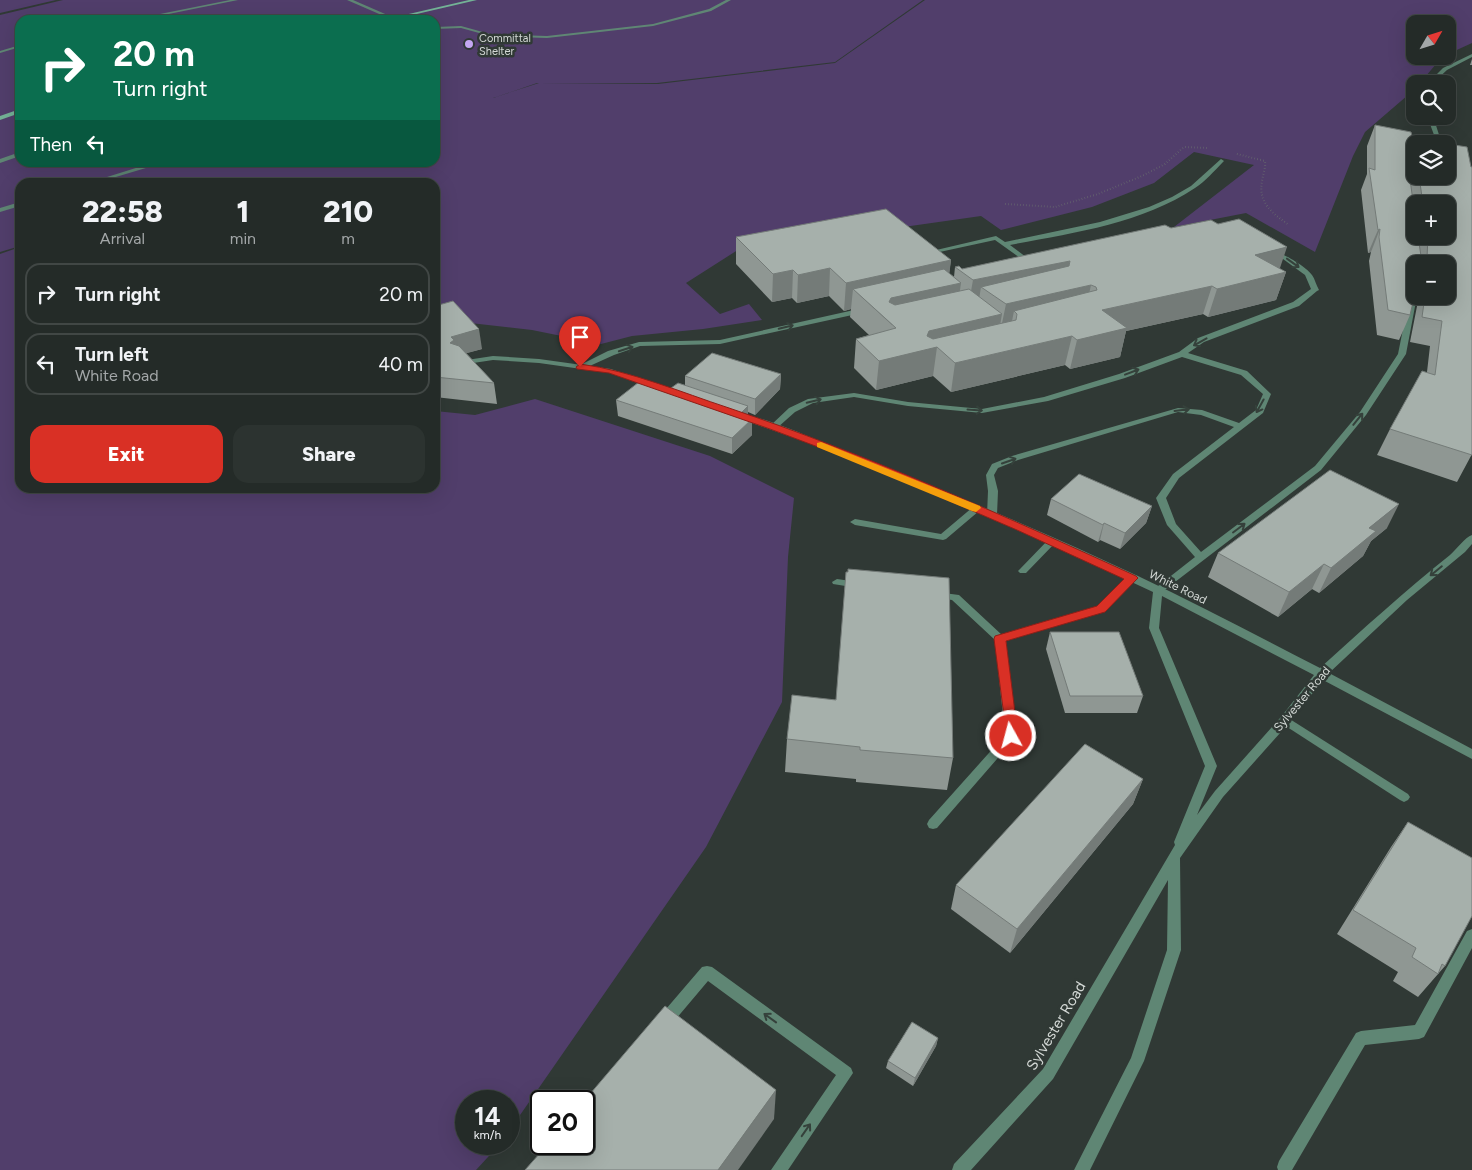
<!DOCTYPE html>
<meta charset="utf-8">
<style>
body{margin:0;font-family:Figtree,sans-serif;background:#2c3330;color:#f1f3f6;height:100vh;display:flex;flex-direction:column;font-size:19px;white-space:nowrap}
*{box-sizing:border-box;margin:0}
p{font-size:16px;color:#a3a7a8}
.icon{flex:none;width:28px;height:28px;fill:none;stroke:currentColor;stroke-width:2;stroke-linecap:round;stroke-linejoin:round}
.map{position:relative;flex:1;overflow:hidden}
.drawer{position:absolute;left:15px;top:178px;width:425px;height:315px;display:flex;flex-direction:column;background:#242b28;border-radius:15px;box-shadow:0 5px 20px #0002,0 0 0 1px #414745}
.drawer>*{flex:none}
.hud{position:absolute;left:15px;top:15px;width:425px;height:152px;border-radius:15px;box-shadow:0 5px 20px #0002,0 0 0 1px #414745;background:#0b6e4f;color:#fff;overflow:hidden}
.needle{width:32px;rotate:51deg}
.fabs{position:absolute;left:1406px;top:15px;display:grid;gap:10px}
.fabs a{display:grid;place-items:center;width:50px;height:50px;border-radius:10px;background:#242b28;box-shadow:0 5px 20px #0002,0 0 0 1px #414745;font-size:25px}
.speed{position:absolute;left:455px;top:1090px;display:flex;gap:10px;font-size:25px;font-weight:700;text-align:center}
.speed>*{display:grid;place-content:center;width:65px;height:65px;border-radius:50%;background:#242b28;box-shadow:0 5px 20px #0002,0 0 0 1px #414745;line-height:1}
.speed small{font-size:12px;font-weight:400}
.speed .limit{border:2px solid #111;border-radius:8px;background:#fff;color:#111}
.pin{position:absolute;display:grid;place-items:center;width:42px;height:42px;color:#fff;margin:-51px -21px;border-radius:50% 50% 50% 0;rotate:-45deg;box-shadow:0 0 5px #0007}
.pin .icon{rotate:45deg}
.me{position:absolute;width:55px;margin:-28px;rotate:353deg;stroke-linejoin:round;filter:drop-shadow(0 0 4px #0008)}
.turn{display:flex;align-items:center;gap:18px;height:105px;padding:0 15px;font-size:22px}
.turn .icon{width:65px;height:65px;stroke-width:2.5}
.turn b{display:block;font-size:35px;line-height:42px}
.then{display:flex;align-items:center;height:48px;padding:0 15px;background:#0003;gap:10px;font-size:19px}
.eta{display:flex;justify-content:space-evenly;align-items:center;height:85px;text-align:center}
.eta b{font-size:30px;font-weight:800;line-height:35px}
.action{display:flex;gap:10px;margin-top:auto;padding:10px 15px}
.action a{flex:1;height:58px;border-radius:15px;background:#d93025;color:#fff;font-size:20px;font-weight:800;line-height:58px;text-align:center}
.action a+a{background:#2c3330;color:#f1f3f6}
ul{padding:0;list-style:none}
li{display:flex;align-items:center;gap:15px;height:62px;margin:0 10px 8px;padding:0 5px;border:2px solid #414745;border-radius:15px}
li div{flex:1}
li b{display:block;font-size:19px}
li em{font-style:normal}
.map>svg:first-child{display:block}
.green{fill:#513e6b;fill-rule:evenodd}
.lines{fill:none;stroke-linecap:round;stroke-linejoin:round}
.path{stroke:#6b726f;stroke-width:2;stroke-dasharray:0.5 2.5;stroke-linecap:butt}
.lane{fill:#5f8674;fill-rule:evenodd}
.street{fill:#5f8674;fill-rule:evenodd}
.secondary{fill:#73b296;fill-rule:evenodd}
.wall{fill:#8f9793;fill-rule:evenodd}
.shaded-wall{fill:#747b78}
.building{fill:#a6b0ab;stroke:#747b78}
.oneway{stroke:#35413b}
.route{fill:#d93025;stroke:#8d1f18}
.slow{fill:#f59e0b}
.poi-dot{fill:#c4a7f1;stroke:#303935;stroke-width:2}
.labels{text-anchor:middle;stroke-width:5;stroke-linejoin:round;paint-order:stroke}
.far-poi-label{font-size:11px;fill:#d3d8d5;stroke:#303935;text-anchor:start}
.street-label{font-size:12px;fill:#d3d8d5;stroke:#303935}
.near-street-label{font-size:15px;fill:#d3d8d5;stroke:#303935}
</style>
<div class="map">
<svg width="1472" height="1170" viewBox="0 0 1472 1170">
<rect width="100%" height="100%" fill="#303935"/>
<g class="green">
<path d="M 0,0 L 56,0 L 0,13 Z"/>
<path d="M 63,0 L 923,0 L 835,62 L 657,83 L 537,83 L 493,98 L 539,83 L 658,84 L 835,63 L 925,0 L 1472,0 L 1472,43 L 1448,54 L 1448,24 L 1415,24 L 1415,56 L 1443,56 L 1419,84 L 1415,84 L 1415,89 L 1365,132 L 1353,156 L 1315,252 L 1246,213 L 1174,227 L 1254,165 L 1194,152 L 1154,183 L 1092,207 L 1001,230 L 981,216 L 847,235 L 744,246 L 686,283 L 720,314 L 749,304 L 762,320 L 703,329 L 632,336 L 601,344 L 532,330 L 435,319 L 435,182 L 20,182 L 20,246 L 0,252 L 0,15 ZM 20,20 L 435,20 L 435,162 L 20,162 Z"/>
<path d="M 20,247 L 20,488 L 435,488 L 435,411 L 475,415 L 535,399 L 710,456 L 794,498 L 788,557 L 782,702 L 706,847 L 509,1131 L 509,1101 L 466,1101 L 466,1144 L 500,1144 L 476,1170 L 0,1170 L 0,254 Z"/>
</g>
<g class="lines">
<g class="path">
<path d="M 1237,154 L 1265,161 C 1266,167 1263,174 1262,181 C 1258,203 1272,213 1289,225"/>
<path d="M 1005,204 L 1055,207 L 1098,194 L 1142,176 L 1165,164 L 1184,147 L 1209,148"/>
</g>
<g class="lane">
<path d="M 1415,154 L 1415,158 L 1413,160 L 1407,177 L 1402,178 L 1407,159 Z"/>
<path d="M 1221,159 L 1224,161 L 1223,162 C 1214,171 1206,181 1195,188 C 1141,224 1072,233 1010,245 L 1034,263 L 1034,265 L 1030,265 L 995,240 L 935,253 L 932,251 L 996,236 L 1005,242 L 1100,222 L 1149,207 L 1172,197 L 1191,186 Z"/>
<path d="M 1270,251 C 1279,250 1307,267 1312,275 C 1315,279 1316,285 1319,290 L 1317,291 L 1299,306 L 1204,342 L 1188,353 L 1247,371 L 1271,394 L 1263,413 L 1179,478 L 1166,498 L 1176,524 L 1201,552 L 1315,466 L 1360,412 L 1398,354 L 1411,289 L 1415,287 L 1415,296 L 1417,296 L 1406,354 L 1366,415 L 1321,470 L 1162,592 L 1154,592 L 1153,590 L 1195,557 L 1167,525 L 1156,498 L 1173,474 L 1234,427 L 1201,415 L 1178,412 L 1018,460 L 998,468 L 994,475 L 998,491 L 997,515 L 992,518 L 987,515 L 988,491 L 986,475 L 992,464 L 1012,456 L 1178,408 L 1202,410 L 1239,423 L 1256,410 L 1263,394 L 1241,375 L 1182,357 L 1125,378 L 1048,401 L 982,413 L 908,406 L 854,397 L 813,403 L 795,412 L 777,428 L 774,429 L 770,426 L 789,408 L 808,399 L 854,393 L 908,402 L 982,409 L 1044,397 L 1119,374 L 1179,352 L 1198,338 L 1293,302 L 1311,289 L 1305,275 L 1283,259 L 1270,253 Z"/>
<path d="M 863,308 L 866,308 L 866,312 L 720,344 L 640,346 L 614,355 L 583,369 L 577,369 L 576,367 L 608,351 L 639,342 L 720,340 Z"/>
<path d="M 976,506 L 981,509 L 979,511 L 946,539 L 943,540 L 855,525 L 850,522 L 855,519 L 941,534 L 973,507 Z"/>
<path d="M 1052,538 L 1057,541 L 1055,543 L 1026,573 L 1020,573 L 1018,571 L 1020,569 L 1049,539 Z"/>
<path d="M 1132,575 L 1137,578 L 1136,580 L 1105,611 L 1006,641 L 1017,736 L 937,828 L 933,829 L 929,828 L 927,824 L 929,820 L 1005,735 L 995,640 L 952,600 L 932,597 L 931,595 L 932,593 L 936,592 L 959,595 L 1002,635 L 1097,607 L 1128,576 Z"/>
<path d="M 837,579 L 858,582 L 863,585 L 858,588 L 833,584 L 832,582 Z"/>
<path d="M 1285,716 L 1408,794 L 1410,797 L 1408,800 L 1404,802 L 1400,800 L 1281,723 L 1279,720 L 1281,717 Z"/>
<path d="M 1472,929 L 1472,948 L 1424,1037 L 1419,1039 L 1365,1045 L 1292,1170 L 1278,1170 L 1277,1167 L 1279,1161 L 1356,1033 L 1361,1031 L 1415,1025 L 1467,931 Z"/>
<path d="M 707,966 L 712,967 L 851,1068 L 853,1073 L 788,1170 L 771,1170 L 836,1075 L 708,981 L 670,1026 L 665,1028 L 660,1026 L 658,1021 L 660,1016 L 702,967 Z"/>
</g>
<g class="street">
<path d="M 230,0 L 238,0 L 139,20 L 130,20 Z"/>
<path d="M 347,0 L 353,0 L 399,20 L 393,20 Z"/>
<path d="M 726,0 L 731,0 L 711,11 L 653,26 L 547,38 L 490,36 L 461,28 L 435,29 L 435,27 L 461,26 L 490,34 L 547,36 L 653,24 L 709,9 Z"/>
<path d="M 20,45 L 20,47 L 0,53 L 0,51 Z"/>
<path d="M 1472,54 L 1472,57 L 1447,70 L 1432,84 L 1427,84 L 1443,68 Z"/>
<path d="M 1427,116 L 1433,116 L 1441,141 L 1447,144 L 1437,143 Z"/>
<path d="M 20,152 L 20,156 L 0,163 L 0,159 Z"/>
<path d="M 155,162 L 166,162 L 99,182 L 91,182 Z"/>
<path d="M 20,202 L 20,206 L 0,212 L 0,208 Z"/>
<path d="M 493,356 L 539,359 L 611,369 L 684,395 L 680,397 L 677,397 L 610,373 L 539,363 L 493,360 L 460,365 L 456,363 L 460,361 Z"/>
<path d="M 738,414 C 751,412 818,440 834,447 C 937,487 1038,529 1138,576 C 1199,605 1260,637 1320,668 C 1363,629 1405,591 1450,555 C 1456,550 1465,537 1472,535 L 1472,544 L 1465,552 L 1407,600 L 1329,673 L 1472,749 L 1472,759 L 1323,680 L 1289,723 L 1223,797 L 1180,858 L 1181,950 L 1144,1061 L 1090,1170 L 1074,1170 L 1131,1058 L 1167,950 L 1168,880 L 1053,1079 L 971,1170 L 952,1170 L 954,1164 L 1043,1069 L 1175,845 L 1174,842 L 1205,766 L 1149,628 L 1153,592 L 1052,545 L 894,477 L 817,446 L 738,418 ZM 1162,596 L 1314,675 L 1281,717 L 1215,791 L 1197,815 L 1217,766 L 1159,628 Z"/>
</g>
<g class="secondary">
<path d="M 469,0 L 477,0 L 391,20 L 383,20 Z"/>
<path d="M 20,109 L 20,113 L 0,120 L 0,116 Z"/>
</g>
</g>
<g class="wall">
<path d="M 1472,59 L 1472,65 L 1470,65 Z"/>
<path d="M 1375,125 L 1407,157 L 1409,175 L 1415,160 L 1415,176 L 1448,176 L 1472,454 L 1457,482 L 1377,455 L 1390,429 L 1427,372 L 1430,346 L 1410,342 L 1419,296 L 1448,296 L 1448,264 L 1415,264 L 1410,315 L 1399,340 L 1377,335 L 1369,261 L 1371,252 L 1368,253 L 1361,190 L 1367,174 L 1367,146 ZM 1415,204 L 1448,204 L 1448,236 L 1415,236 Z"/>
<path d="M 1171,228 L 1280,269 L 1286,272 L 1276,300 L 1208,317 L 1203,314 L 1126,331 L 1120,357 L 1070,369 L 1065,365 L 951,392 L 933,376 L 876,390 L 854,368 L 856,339 L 869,335 L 850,317 L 851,309 L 844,311 L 829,296 L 797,303 L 792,298 L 772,302 L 736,264 L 736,237 L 951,260 L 949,273 L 954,277 L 955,267 L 962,269 Z"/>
<path d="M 435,306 L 482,349 L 466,353 L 494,383 L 497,404 L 435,397 Z"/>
<path d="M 781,374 L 780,389 L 755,415 L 748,412 L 748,417 L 752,435 L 732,454 L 618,416 L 616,400 L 667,391 L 685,385 L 685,376 Z"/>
<path d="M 1051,499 L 1152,506 L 1146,523 L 1120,549 L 1100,540 L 1098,542 L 1047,515 Z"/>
<path d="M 1387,528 L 1371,541 L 1363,556 L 1319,593 L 1312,589 L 1278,617 L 1208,577 L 1218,553 Z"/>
<path d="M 1050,632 L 1143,696 L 1137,713 L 1065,713 L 1046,649 Z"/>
<path d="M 836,699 L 953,758 L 947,790 L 856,782 L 856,779 L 785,772 L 787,739 Z"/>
<path d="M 1143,779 L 1133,804 L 1010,953 L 951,909 L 956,885 Z"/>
<path d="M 1408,822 L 1445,966 L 1418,997 L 1393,981 L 1398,972 L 1337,934 L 1391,847 Z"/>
<path d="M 938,1038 L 936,1046 L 913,1086 L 886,1068 L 888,1061 Z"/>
</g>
<g class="shaded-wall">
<path d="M 1380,229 L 1371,252 L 1368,253 L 1378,230 Z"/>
<path d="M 1287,247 L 1278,274 L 1286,272 L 1276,300 L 1208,317 L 1217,289 L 1255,255 Z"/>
<path d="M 951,260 L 948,286 L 961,283 L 957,311 L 892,325 L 853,289 L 851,309 L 844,311 L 846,283 Z"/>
<path d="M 1070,261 L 1064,289 L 981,287 L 978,306 L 968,308 L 973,280 Z"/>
<path d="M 830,268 L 829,296 L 797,303 L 798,275 Z"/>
<path d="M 793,270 L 792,298 L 772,302 L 773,274 Z"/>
<path d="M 1091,285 L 1085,313 L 1017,314 L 1014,311 L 1010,331 L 1000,333 L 1006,304 Z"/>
<path d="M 1212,286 L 1203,314 L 1126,331 L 1120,357 L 1070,369 L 1077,340 L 1102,310 Z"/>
<path d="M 1002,314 L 997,343 L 937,347 L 933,376 L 876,390 L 879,361 L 929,331 Z"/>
<path d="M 479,329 L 482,349 L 457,356 L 450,343 L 451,337 Z"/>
<path d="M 1072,336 L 1065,365 L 951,392 L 955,363 Z"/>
<path d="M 781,374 L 780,389 L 755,415 L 755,399 Z"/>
<path d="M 748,406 L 748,422 L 740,414 Z"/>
<path d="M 752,419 L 752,435 L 732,454 L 732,438 Z"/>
<path d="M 1399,504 L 1387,528 L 1371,541 L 1363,556 L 1319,593 L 1331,568 L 1369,528 Z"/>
<path d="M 1152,506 L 1146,523 L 1120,549 L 1125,533 Z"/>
<path d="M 1104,523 L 1100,540 L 1098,542 L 1103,525 Z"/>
<path d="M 1324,564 L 1312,589 L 1278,617 L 1289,592 Z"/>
<path d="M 1143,779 L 1133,804 L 1010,953 L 1017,929 Z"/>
<path d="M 938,1038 L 936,1046 L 913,1086 L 915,1078 Z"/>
<path d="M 776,1090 L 774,1119 L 738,1170 L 718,1170 Z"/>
</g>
<g class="building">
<path d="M 1375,125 L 1411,132 L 1413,140 L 1407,157 L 1415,216 L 1415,236 L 1418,236 L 1421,256 L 1425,260 L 1427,258 L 1428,236 L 1448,236 L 1448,204 L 1423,204 L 1419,176 L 1448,176 L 1448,144 L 1467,147 L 1471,167 L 1472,167 L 1472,455 L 1390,429 L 1422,371 L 1435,375 L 1442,321 L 1422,317 L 1425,296 L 1448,296 L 1448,264 L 1427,264 L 1426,261 L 1422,264 L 1415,264 L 1415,294 L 1410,315 L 1388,310 L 1379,237 L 1380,229 L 1378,230 L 1369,168 L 1375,170 Z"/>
<path d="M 1423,141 L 1442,144 L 1422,144 Z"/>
<path d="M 886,209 L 951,260 L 846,283 L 830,268 L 798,275 L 793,270 L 773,274 L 736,237 Z"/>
<path d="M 1239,219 L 1287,247 L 1255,255 L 1286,272 L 1217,289 L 1212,286 L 1102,310 L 1127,328 L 1077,340 L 1072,336 L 955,363 L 937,347 L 879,361 L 856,339 L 896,328 L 853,289 L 944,269 L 961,283 L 891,298 L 889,302 L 895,305 L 969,289 L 1002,314 L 929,331 L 927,336 L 933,339 L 1016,320 L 1017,314 L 1014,311 L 1097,290 L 1096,287 L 1091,285 L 1006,304 L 981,287 L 1069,266 L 1070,261 L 973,280 L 955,267 L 959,266 L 962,269 L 1165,225 L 1171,228 L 1211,220 L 1218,224 Z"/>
<path d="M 453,301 L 479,329 L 451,337 L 454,340 L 450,343 L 459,346 L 494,383 L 435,377 L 435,306 Z"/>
<path d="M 712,353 L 781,374 L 755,399 L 685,376 Z"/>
<path d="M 639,382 L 667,391 L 678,383 L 748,406 L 740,414 L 752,419 L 732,438 L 616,400 Z"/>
<path d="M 1330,470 L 1399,504 L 1369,528 L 1376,531 L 1331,568 L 1324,564 L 1289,592 L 1218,553 Z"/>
<path d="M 1079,474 L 1152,506 L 1125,533 L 1104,523 L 1103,525 L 1051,499 Z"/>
<path d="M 848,569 L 949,578 L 953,758 L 860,750 L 860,747 L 787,739 L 792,695 L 836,700 L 846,572 L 848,572 Z"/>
<path d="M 1050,632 L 1119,632 L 1143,696 L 1070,696 Z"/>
<path d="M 1085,744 L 1143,779 L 1017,929 L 956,885 Z"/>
<path d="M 1408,822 L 1472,858 L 1472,916 L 1445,966 L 1442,964 L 1438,974 L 1412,957 L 1416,948 L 1353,910 Z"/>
<path d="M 665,1006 L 776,1090 L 718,1170 L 525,1170 L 548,1144 L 584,1144 L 584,1101 Z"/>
<path d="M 912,1022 L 938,1038 L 915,1078 L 888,1061 Z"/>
</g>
<defs><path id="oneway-shaft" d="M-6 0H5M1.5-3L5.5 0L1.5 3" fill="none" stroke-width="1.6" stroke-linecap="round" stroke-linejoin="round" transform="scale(1.25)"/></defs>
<g class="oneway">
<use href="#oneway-shaft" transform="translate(1293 263) rotate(36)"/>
<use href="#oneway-shaft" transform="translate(786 327) rotate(-13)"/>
<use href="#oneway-shaft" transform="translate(1200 342) rotate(151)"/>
<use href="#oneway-shaft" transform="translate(626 349) rotate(-18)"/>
<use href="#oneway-shaft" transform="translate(1132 372) rotate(-21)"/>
<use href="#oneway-shaft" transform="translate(814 401) rotate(-13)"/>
<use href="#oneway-shaft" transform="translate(1260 406) rotate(119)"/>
<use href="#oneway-shaft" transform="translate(975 410) rotate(4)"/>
<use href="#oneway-shaft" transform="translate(1182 410) rotate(-7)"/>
<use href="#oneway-shaft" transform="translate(1358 419) rotate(-51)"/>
<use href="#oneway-shaft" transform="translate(1009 461) rotate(-19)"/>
<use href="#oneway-shaft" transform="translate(1239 528) rotate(-37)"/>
<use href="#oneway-shaft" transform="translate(1436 571) rotate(141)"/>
<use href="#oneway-shaft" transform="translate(770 1018) rotate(-144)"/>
<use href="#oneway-shaft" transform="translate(806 1130) rotate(-55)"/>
</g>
<path class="route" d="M 580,364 C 632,371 680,392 729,408 C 868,455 1003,515 1136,576 L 1138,578 L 1105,612 L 1006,641 L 1018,736 L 1016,739 L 1007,739 L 994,639 L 995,636 L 1097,606 L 1124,579 L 1017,530 L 866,465 L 770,429 L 609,373 L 577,369 L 576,367 Z"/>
<path class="slow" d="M 821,442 L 980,506 L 981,508 L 976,512 L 972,511 L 817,447 L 817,443 Z"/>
<circle class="poi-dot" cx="469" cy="44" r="5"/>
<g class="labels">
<g class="far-poi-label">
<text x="479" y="42">Committal<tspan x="479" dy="13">Shelter</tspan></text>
</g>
<g class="street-label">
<text transform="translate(1178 587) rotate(26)" y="4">White Road</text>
<text transform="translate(1302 699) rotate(-50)" y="4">Sylvester Road</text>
</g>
<g class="near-street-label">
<text transform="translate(1056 1026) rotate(-59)" y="5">Sylvester Road</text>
</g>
</g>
</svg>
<div class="fabs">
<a><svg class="needle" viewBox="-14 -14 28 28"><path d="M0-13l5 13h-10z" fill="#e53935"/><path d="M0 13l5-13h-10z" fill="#a3a7a8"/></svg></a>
<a><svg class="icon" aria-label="search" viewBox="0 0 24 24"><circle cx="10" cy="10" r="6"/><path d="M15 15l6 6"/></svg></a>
<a><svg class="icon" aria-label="layers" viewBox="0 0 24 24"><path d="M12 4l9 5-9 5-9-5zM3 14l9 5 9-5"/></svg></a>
<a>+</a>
<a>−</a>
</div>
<div class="speed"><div>14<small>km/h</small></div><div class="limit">20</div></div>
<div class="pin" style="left:580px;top:367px;background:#d93025"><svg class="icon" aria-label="arrive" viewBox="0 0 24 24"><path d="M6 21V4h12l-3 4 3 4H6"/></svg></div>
<svg class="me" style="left:1011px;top:736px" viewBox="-20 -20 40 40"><circle r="17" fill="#d93025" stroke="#fff" stroke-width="3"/><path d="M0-11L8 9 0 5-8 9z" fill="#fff"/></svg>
<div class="hud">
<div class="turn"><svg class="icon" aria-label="right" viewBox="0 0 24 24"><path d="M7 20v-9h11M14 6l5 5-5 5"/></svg><div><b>20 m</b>Turn right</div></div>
<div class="then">Then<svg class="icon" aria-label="left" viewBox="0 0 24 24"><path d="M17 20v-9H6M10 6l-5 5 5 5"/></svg></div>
</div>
<section class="drawer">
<div class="eta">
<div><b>22:58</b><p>Arrival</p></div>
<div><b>1</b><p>min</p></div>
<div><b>210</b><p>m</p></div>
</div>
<ul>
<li><svg class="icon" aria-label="right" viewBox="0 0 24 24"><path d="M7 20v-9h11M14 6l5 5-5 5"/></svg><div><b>Turn right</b></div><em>20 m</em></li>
<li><svg class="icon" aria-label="left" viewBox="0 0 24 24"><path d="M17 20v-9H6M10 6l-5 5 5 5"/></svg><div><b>Turn left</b><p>White Road</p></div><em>40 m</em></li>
</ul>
<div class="action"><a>Exit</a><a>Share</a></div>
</section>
</div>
